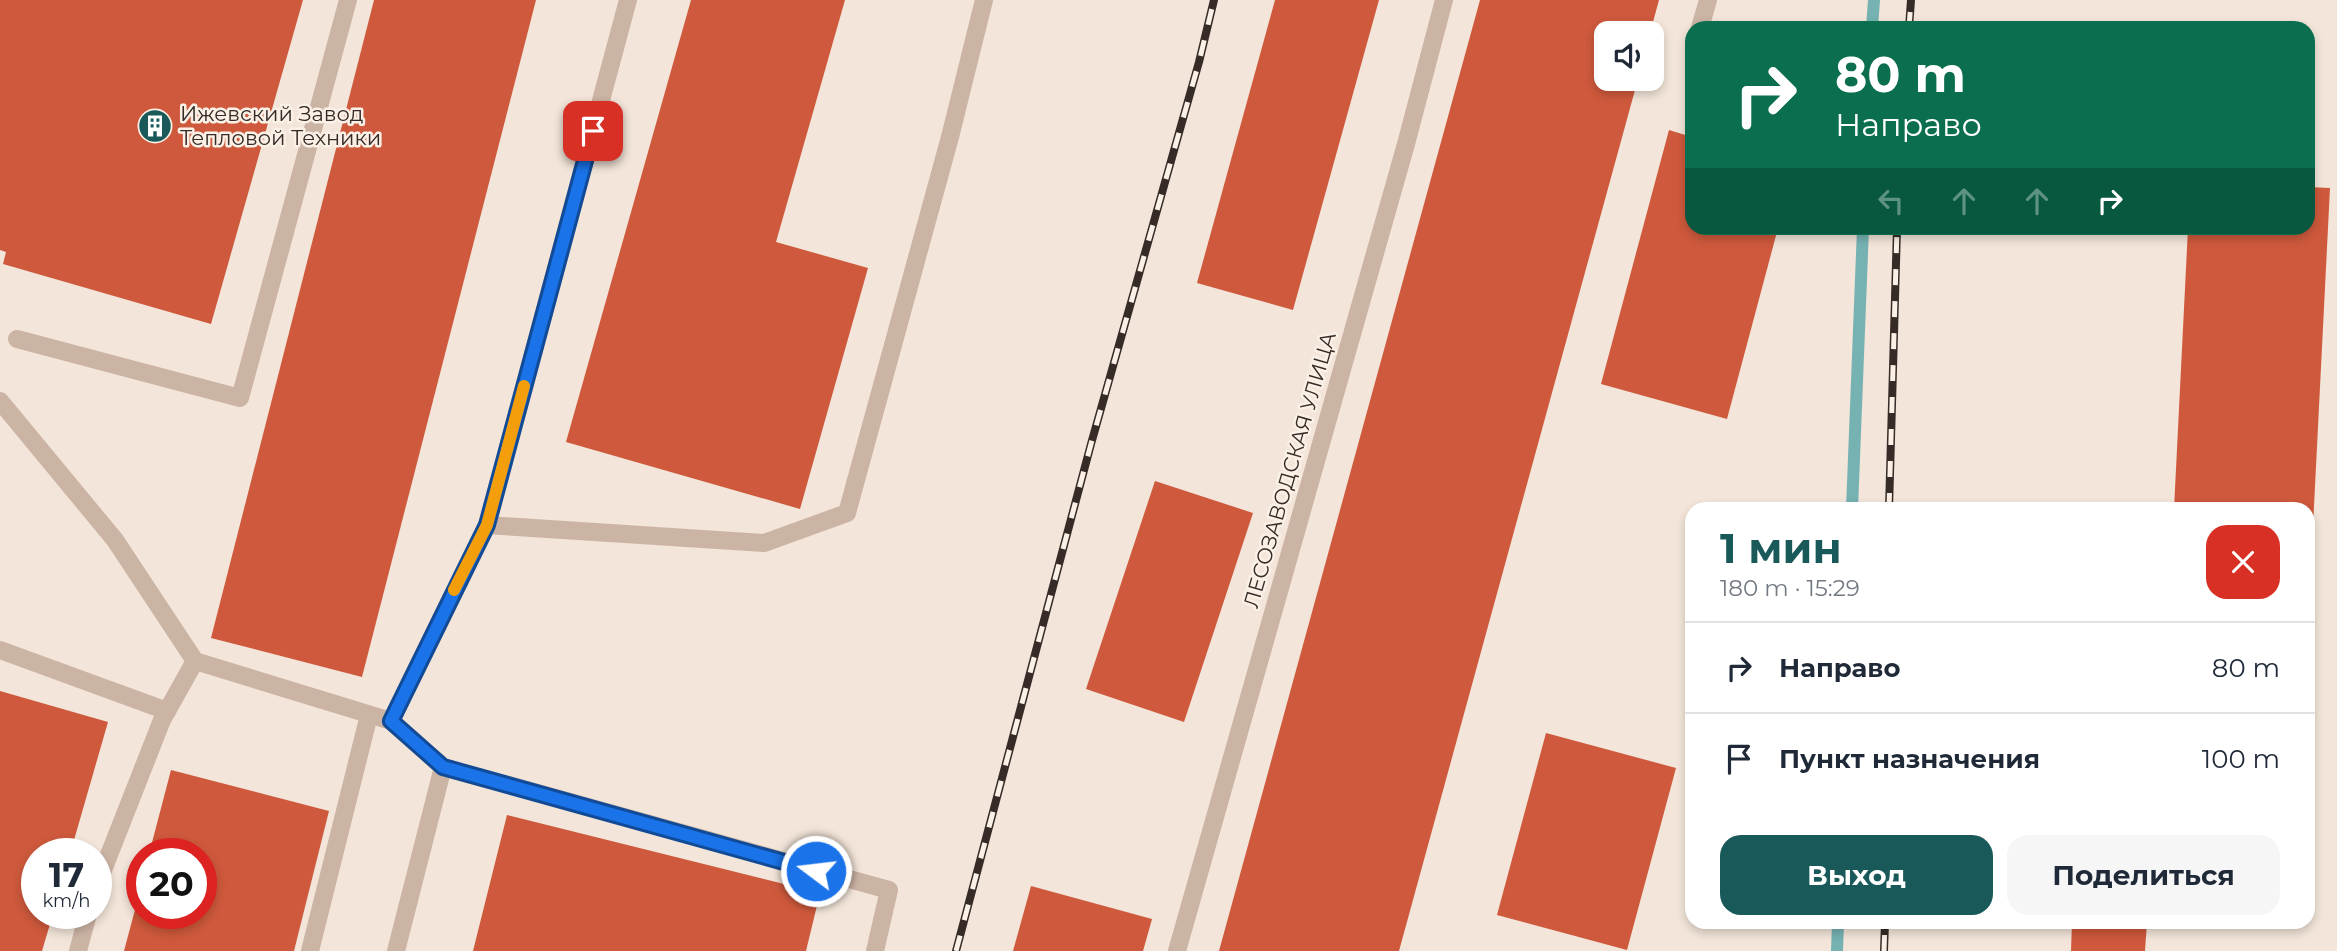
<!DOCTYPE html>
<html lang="ru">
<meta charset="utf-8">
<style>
body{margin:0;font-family:Montserrat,sans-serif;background:#f6f6f7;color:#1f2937;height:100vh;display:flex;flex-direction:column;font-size:26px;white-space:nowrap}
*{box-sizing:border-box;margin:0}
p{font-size:23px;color:#747a83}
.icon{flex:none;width:38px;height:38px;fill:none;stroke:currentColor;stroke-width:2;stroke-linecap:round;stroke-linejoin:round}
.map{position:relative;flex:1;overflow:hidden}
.sheet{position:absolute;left:1685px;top:502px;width:630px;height:427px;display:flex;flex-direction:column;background:#fff;border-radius:21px;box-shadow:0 4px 10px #0003}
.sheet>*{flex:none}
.hud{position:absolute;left:1685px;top:21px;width:630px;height:214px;border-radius:21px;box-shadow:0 4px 10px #0003;background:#0b6e4f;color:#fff;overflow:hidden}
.tools{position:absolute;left:1594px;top:21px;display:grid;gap:14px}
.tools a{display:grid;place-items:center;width:70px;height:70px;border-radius:14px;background:#fff;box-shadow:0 4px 10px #0003;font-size:35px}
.speed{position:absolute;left:21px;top:838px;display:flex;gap:14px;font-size:35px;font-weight:700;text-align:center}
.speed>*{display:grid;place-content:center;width:91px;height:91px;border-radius:50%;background:#fff;box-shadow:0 4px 10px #0003;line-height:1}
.speed small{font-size:18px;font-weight:400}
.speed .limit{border:10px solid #d22;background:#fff;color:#111}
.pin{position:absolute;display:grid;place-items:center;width:60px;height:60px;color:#fff;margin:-30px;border-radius:14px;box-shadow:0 4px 10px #0006}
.me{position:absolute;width:77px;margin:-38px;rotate:285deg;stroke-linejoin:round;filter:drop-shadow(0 0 5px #0008)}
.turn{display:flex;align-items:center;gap:24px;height:147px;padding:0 35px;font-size:32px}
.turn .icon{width:91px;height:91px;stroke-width:2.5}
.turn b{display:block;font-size:49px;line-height:60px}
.lanes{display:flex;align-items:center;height:66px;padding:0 35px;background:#0003;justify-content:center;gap:35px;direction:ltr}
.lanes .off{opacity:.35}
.round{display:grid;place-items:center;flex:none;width:74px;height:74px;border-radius:21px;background:#f6f6f7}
.overview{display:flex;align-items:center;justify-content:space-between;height:119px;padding:0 35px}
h1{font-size:42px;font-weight:700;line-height:52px;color:#19595a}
.button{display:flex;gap:14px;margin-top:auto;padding:14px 35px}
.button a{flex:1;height:80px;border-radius:21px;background:#19595a;color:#fff;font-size:28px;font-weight:700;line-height:80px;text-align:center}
.button a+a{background:#f6f6f7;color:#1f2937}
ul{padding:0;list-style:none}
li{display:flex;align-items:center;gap:21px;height:91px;padding:0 35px;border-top:2px solid #e0e1e3}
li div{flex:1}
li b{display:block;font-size:26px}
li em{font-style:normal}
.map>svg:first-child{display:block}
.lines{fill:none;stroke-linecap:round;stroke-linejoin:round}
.stream{stroke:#76b2b2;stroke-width:12}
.building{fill:#ce593c}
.service{stroke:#ccb4a4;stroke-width:18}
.rail-casing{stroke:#362b26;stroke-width:8}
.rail{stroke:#faf0e5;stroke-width:5;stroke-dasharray:16;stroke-linecap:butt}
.route-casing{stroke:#114b97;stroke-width:18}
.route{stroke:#1a73e8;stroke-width:12}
.slow{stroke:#f59e0b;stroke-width:12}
.labels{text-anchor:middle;stroke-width:5;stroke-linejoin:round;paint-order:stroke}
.poi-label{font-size:21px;fill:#362b26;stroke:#faf0e5;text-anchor:start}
.street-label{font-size:21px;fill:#362b26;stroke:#faf0e5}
</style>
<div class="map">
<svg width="2337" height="951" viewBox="0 0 2337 951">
<rect width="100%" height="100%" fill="#f3e5d9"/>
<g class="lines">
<g class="stream">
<path d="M 1872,28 L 1874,0"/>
<path d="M 1852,509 L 1863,228"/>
<path d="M 1837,951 L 1838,922"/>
</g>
</g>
<g class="building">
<path d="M 0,0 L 303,0 L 211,324 L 3,264 L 6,252 L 0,250 Z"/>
<path d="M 374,0 L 536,0 L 362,677 L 211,638 Z"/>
<path d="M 691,0 L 845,0 L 776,242 L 868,268 L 800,509 L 566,442 Z"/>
<path d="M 1275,0 L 1379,0 L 1293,310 L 1197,283 Z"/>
<path d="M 1480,0 L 1659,0 L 1650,33 L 1606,33 L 1606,79 L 1638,79 L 1399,951 L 1219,951 Z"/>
<path d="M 1669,130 L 1692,137 L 1692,228 L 1778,228 L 1727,419 L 1601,384 Z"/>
<path d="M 2308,187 L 2330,188 L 2310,586 L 2308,586 L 2308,509 L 2174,509 L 2188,228 L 2308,228 Z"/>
<path d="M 1155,481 L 1253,513 L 1184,722 L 1086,689 Z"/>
<path d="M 0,691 L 108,722 L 70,854 L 37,854 L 37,914 L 53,914 L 42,951 L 0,951 Z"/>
<path d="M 1546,733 L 1676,768 L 1627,950 L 1497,915 Z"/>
<path d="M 171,770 L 329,811 L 294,951 L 124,951 L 141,887 L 142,914 L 201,914 L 201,854 L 149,854 Z"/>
<path d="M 507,815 L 820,893 L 806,951 L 473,951 Z"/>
<path d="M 1031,886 L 1152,919 L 1143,951 L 1013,951 Z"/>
<path d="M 2072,922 L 2147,922 L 2145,951 L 2071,951 Z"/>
</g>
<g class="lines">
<g class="service">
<path d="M 1700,28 L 1708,0"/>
<path d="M 17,339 L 240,398 L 348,0"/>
<path d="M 0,401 L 115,540 L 195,661 L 391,721 L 487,525 L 764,543 L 847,513 L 950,137 L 984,0"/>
<path d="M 487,525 L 628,0"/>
<path d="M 0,650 L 167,711"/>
<path d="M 391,721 L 443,767 L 396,951"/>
<path d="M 443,767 L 889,890 L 875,951"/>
<path d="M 96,888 L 162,720 L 195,661"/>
<path d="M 78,951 L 88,914"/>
<path d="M 310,951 L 369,715"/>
<path d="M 1177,951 L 1406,144 L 1444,0"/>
</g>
<g class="rail-casing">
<g id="rail">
<path d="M 1909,28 L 1911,0"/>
<path d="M 1889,509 L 1897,228"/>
<path d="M 956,951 L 1091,444 L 1199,62 L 1214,0"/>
<path d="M 1884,951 L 1885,922"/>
</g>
</g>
<use href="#rail" class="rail"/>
</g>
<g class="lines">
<g class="route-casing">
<path id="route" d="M 593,131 L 487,525 L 391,721 L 443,767 L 816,871"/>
</g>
<use href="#route" class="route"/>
<path class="slow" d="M 454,590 L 487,525 L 524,386"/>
</g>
<defs>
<g id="building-disc" transform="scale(1.75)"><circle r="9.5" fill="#19595a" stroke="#faf0e5"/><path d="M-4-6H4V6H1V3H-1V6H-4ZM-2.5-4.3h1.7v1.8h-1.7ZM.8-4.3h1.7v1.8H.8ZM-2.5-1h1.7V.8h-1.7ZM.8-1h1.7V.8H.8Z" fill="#fff"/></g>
</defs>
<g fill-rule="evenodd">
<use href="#building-disc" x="155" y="126"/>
</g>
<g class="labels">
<g class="poi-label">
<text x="180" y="121">Ижевский Завод<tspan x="180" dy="24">Тепловой Техники</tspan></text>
</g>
<g class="street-label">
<text transform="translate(1290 470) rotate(-74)" y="7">ЛЕСОЗАВОДСКАЯ УЛИЦА</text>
</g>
</g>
</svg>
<div class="tools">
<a><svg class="icon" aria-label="sound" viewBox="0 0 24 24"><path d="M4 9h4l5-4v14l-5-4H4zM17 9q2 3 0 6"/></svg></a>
</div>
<div class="speed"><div>17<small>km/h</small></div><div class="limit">20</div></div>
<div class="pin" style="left:593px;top:131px;background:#d93025"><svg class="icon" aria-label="arrive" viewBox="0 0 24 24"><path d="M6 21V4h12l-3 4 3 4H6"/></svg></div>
<svg class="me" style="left:816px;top:871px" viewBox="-20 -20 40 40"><circle r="17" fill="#1a73e8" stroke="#fff" stroke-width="3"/><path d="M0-11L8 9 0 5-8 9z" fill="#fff"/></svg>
<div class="hud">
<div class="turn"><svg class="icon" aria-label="right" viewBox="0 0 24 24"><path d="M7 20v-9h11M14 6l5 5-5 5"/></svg><div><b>80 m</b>Направо</div></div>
<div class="lanes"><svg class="icon off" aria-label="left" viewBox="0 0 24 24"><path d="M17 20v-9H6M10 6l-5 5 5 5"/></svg><svg class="icon off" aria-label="ahead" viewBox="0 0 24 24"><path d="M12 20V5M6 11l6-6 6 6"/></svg><svg class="icon off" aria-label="ahead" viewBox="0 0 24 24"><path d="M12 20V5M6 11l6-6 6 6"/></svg><svg class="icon" aria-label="right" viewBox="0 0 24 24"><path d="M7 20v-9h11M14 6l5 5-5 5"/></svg></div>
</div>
<section class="sheet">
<div class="overview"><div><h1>1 мин</h1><p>180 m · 15:29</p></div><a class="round" style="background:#d93025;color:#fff"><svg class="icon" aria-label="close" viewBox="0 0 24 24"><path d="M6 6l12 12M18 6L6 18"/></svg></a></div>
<ul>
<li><svg class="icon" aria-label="right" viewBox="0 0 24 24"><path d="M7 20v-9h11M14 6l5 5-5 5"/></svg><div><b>Направо</b></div><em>80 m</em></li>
<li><svg class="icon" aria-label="arrive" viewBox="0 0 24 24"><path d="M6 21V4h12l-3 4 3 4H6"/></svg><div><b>Пункт назначения</b></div><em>100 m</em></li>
</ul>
<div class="button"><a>Выход</a><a>Поделиться</a></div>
</section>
</div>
